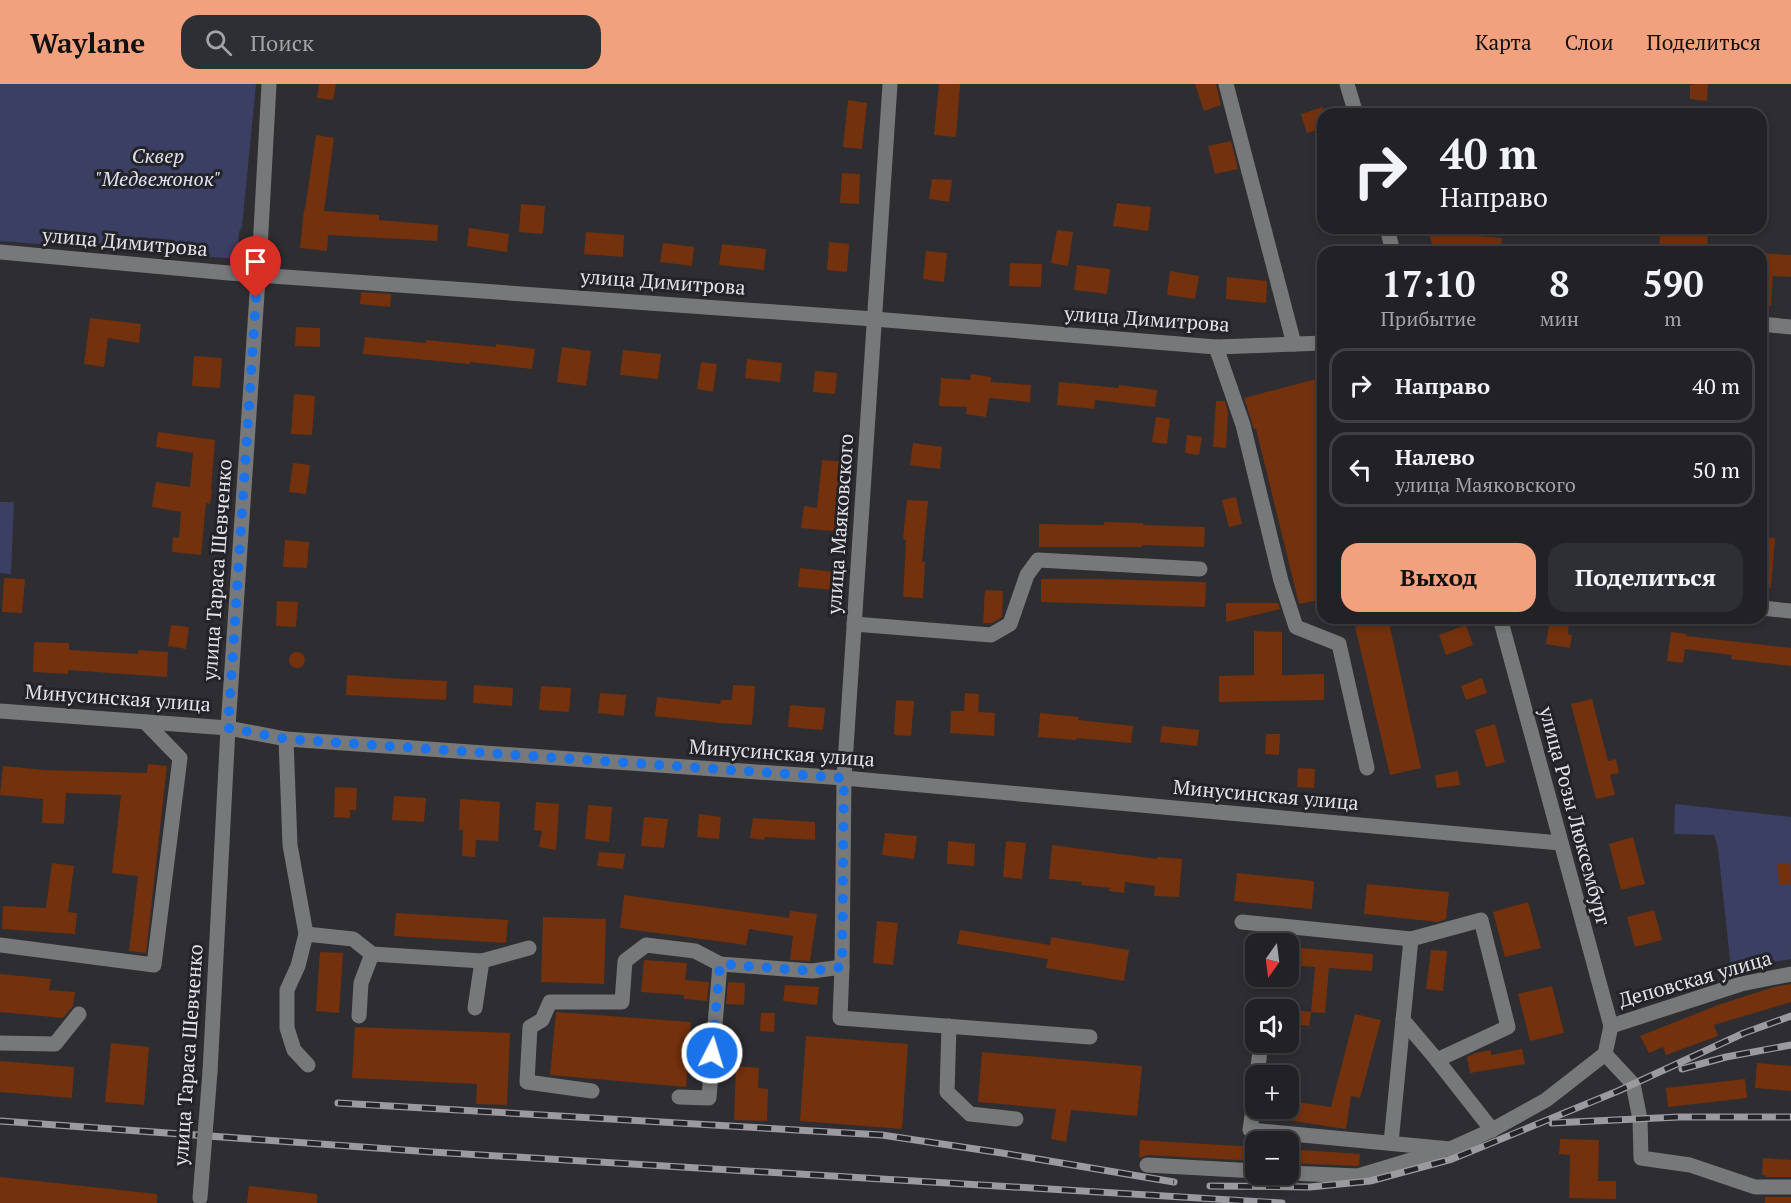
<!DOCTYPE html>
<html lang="ru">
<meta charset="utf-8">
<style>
body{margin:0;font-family:"PT Serif",serif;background:#2e2f32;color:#f1f3f6;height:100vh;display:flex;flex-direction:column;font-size:22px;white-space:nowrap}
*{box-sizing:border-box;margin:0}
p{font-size:20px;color:#a2a4a7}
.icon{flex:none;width:33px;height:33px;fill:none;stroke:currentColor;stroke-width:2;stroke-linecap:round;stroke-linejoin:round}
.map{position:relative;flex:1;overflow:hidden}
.sheet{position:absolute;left:1317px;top:162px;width:450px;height:378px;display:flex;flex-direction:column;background:#222226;border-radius:18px;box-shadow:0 3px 9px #0003,0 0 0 2px #3f3f43}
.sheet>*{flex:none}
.top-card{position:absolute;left:1317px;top:24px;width:450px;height:126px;border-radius:18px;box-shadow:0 3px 9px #0003,0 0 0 2px #3f3f43;background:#222226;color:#f1f3f6;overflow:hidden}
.needle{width:39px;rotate:194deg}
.tools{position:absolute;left:1245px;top:849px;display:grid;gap:12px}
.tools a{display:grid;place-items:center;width:54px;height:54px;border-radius:12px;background:#222226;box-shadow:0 3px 9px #0003,0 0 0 2px #3f3f43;font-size:30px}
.pin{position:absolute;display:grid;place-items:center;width:51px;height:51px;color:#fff;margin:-62px -26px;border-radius:50% 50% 50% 0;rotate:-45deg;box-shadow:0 0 6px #0007}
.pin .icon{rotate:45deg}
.me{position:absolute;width:66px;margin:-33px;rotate:5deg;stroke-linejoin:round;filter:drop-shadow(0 0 4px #0008)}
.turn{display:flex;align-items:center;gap:21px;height:126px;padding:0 24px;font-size:27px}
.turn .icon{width:78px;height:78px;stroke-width:2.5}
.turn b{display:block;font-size:42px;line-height:51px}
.eta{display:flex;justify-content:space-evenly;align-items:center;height:102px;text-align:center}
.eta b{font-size:36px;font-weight:600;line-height:42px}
.action{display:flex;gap:12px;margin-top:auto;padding:12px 24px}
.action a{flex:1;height:69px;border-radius:18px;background:#f1a17d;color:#111;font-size:24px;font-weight:600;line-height:69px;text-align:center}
.action a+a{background:#2e2f32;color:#f1f3f6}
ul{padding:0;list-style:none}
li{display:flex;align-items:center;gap:18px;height:75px;margin:0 12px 9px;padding:0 12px;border:3px solid #3f3f43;border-radius:18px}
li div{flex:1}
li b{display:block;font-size:22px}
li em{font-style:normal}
header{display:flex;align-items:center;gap:36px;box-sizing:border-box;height:84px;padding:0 30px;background:#f1a17d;color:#111}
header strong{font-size:28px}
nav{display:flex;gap:33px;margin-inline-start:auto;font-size:21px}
.search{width:420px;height:54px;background:#2e2f32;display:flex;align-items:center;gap:15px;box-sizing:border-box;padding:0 21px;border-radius:18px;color:#a2a4a7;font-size:22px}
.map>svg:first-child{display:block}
.green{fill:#3c3f64}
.building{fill:#74310d}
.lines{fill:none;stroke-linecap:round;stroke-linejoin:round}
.minor{stroke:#77787a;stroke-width:15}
.rail-casing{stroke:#9a9a9f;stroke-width:7}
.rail{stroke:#232328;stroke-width:4.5;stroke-dasharray:14;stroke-linecap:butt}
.minor-bridge{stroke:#77787a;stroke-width:15}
.route{stroke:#1a73e8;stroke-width:10;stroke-dasharray:0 18}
.labels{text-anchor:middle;stroke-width:6;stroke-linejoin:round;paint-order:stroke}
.park-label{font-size:20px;font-style:italic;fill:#dee1f4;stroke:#232328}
.street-label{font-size:20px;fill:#e3e3e7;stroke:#232328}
</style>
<header>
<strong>Waylane</strong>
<div class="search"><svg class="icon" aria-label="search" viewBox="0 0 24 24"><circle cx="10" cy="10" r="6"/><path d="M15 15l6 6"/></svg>Поиск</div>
<nav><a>Карта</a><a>Слои</a><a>Поделиться</a></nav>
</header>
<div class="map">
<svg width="1791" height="1119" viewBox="0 0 1791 1119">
<rect width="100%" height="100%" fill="#2d2d32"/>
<g class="green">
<path d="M 0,0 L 256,0 L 242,143 L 239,148 L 238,175 L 0,157 Z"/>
<path d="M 0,418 L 14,418 L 11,490 L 0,489 Z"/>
<path d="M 1675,720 L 1791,733 L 1791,875 L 1731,885 L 1718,764 L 1714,751 L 1674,750 Z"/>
</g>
<g class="building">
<path d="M 319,0 L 336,0 L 333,16 L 317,14 Z"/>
<path d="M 939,0 L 960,0 L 956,53 L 934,51 Z"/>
<path d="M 1195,0 L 1216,0 L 1221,21 L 1204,27 Z"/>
<path d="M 1695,0 L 1708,0 L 1707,17 L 1690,15 L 1690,1 Z"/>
<path d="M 848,16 L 867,19 L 862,65 L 843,63 Z"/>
<path d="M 1323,23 L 1323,44 L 1307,49 L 1301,30 Z"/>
<path d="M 316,51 L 334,54 L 324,127 L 379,131 L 379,136 L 438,141 L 437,157 L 328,151 L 327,167 L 300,164 L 304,125 L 305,125 Z"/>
<path d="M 1231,57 L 1238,85 L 1215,90 L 1208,62 Z"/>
<path d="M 842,89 L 860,90 L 859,120 L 840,119 Z"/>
<path d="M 932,95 L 952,96 L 949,118 L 929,115 Z"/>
<path d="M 1117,119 L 1151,123 L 1148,147 L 1113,142 Z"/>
<path d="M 521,120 L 545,122 L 543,150 L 519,148 Z"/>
<path d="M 469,144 L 509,150 L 507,168 L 467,162 Z"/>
<path d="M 1448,144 L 1454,144 L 1455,150 L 1502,154 L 1500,168 L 1434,168 L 1429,149 Z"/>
<path d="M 1691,144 L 1708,144 L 1707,168 L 1659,167 L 1660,149 L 1690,152 Z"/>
<path d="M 1057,146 L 1073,148 L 1068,182 L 1051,179 Z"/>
<path d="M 586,148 L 624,151 L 623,173 L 584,170 Z"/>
<path d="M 829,158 L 849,160 L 847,188 L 827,186 Z"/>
<path d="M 663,159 L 694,163 L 692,182 L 660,178 Z"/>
<path d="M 722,160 L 766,165 L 764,186 L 719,181 Z"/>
<path d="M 926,167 L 947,169 L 944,198 L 923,195 Z"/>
<path d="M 1761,169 L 1791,171 L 1791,193 L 1773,192 L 1771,222 L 1761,221 Z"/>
<path d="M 1010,179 L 1042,180 L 1041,203 L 1009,202 Z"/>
<path d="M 1077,181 L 1110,185 L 1107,210 L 1074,206 Z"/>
<path d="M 1170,187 L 1199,192 L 1195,215 L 1167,211 Z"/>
<path d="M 1227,193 L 1267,197 L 1266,219 L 1226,215 Z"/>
<path d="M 361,208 L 391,210 L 390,223 L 360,220 Z"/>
<path d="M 90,234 L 141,240 L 139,259 L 108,254 L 104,283 L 84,280 Z"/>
<path d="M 296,243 L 320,244 L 320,263 L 295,262 Z"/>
<path d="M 365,253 L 426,259 L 426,256 L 496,263 L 496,260 L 535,265 L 532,285 L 470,278 L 470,280 L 363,270 Z"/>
<path d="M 562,263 L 591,267 L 586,302 L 557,298 Z"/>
<path d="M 623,266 L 661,270 L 658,295 L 620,291 Z"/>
<path d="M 194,272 L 222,274 L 220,304 L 192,302 Z"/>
<path d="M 747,275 L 782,279 L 780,298 L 745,294 Z"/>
<path d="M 701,278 L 717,280 L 713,308 L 697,305 Z"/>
<path d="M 815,287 L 837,289 L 835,310 L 813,308 Z"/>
<path d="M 971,290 L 991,293 L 991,298 L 1031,301 L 1030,318 L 989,314 L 986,333 L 966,330 L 967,323 L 939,322 L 941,294 L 970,296 Z"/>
<path d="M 1316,295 L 1323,322 L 1323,328 L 1317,330 L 1323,356 L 1323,515 L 1299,520 L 1256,345 L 1254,345 L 1244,314 Z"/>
<path d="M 1059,298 L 1119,304 L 1119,301 L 1157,306 L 1155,323 L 1095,316 L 1094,325 L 1057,321 Z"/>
<path d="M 294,310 L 315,312 L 312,351 L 291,350 Z"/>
<path d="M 1216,317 L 1225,317 L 1228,328 L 1226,364 L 1213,363 Z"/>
<path d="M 1156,333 L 1170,335 L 1167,360 L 1152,358 Z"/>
<path d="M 158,348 L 215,356 L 211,406 L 212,407 L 210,420 L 206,419 L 201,471 L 172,468 L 173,453 L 179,454 L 181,428 L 152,423 L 156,398 L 190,403 L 193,369 L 156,363 Z"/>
<path d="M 1187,351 L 1202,353 L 1199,371 L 1185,369 Z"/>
<path d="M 913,359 L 942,363 L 940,385 L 910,381 Z"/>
<path d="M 822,376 L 845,378 L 841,426 L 843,427 L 841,448 L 801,444 L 804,422 L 817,424 Z"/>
<path d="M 293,379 L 310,381 L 306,410 L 289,408 Z"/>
<path d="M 1236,413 L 1242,440 L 1229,443 L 1222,416 Z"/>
<path d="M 907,416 L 928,417 L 922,478 L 925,478 L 923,514 L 903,513 L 906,456 L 903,455 Z"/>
<path d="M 1104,438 L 1143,439 L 1143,441 L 1205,443 L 1204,463 L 1142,461 L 1142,463 L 1039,463 L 1039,440 L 1104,441 Z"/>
<path d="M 1761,453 L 1775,454 L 1771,504 L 1761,503 Z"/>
<path d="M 285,456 L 309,458 L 307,484 L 283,483 Z"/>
<path d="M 800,484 L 836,488 L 834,506 L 798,503 Z"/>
<path d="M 4,494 L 25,495 L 22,529 L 2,528 Z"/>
<path d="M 1041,495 L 1100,495 L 1206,498 L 1205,523 L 1041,518 Z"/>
<path d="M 985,506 L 1003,507 L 1002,533 L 992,539 L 983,539 Z"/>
<path d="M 277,517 L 298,518 L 296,543 L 276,542 Z"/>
<path d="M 1226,519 L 1278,519 L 1280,525 L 1226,538 Z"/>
<path d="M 1353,534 L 1388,534 L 1421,684 L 1390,691 Z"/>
<path d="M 1550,535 L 1569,538 L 1568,550 L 1572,551 L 1570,564 L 1546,560 Z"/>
<path d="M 171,541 L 189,543 L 186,565 L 168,562 Z"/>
<path d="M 1466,541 L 1473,561 L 1446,571 L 1439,551 Z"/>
<path d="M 1254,547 L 1282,548 L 1282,591 L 1324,590 L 1324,616 L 1219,618 L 1219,592 L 1254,591 Z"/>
<path d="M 1671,548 L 1687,550 L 1686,552 L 1791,564 L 1791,582 L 1731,575 L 1732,571 L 1685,565 L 1683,579 L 1667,577 Z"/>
<path d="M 34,558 L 69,559 L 69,566 L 138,570 L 138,566 L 168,568 L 167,593 L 68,586 L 68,590 L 33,588 Z"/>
<circle cx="297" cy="576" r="8"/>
<path d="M 347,591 L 403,595 L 447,597 L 446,616 L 346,611 Z"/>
<path d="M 1482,594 L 1487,609 L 1466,616 L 1461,602 Z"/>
<path d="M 474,601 L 513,604 L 512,622 L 473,619 Z"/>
<path d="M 733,601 L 755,602 L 752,641 L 719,639 L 655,632 L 657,613 L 720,620 L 721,616 L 732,616 Z"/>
<path d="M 541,602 L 571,604 L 569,628 L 539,626 Z"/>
<path d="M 600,609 L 626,611 L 624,632 L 598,629 Z"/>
<path d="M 965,609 L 979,610 L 978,628 L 995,629 L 994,652 L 950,649 L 951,627 L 964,627 Z"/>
<path d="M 1592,615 L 1608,677 L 1616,675 L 1619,689 L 1610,691 L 1615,711 L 1596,715 L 1571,620 Z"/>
<path d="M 896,616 L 914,617 L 911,652 L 894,651 Z"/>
<path d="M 790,621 L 825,624 L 823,646 L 788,643 Z"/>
<path d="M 1040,629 L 1079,633 L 1078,636 L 1133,642 L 1131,659 L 1077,654 L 1076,656 L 1038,653 Z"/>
<path d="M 1495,640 L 1505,678 L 1486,683 L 1475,646 Z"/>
<path d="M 1162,642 L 1199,646 L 1197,662 L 1160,658 Z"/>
<path d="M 1266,650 L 1280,650 L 1279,671 L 1265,670 Z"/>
<path d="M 148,680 L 167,682 L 146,869 L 129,867 L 138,792 L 112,789 L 121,711 L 66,709 L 64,740 L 42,739 L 43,715 L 0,711 L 3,682 L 45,686 L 147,689 Z"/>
<path d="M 1298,684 L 1315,685 L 1314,704 L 1297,703 Z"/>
<path d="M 1458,687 L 1460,701 L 1437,704 L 1435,691 Z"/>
<path d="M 335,703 L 357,704 L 356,726 L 350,726 L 350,734 L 334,733 Z"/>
<path d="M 394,712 L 426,714 L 424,738 L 392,736 Z"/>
<path d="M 460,715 L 500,718 L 498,757 L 476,756 L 475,773 L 462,772 L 463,746 L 459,746 Z"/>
<path d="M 536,718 L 559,720 L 556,766 L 539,763 L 542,747 L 534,746 Z"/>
<path d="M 588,721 L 612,723 L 609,758 L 585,755 Z"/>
<path d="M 699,730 L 721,733 L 719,755 L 697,753 Z"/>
<path d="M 644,733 L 668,735 L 664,764 L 641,762 Z"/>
<path d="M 753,734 L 815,738 L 815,756 L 765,753 L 764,756 L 750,754 Z"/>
<path d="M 885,749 L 917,752 L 914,775 L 882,771 Z"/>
<path d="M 1633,753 L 1645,800 L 1621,806 L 1609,760 Z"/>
<path d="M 948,757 L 975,760 L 974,782 L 947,780 Z"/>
<path d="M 1006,757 L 1026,759 L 1022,795 L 1003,793 Z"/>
<path d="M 1052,761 L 1157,775 L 1157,773 L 1182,775 L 1179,813 L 1154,812 L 1155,802 L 1125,798 L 1124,809 L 1109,807 L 1110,804 L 1081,801 L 1082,798 L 1049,795 Z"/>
<path d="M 599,768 L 625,770 L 623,785 L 597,782 Z"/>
<path d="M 52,779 L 74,782 L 68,828 L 77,829 L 75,850 L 2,845 L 3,822 L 46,824 Z"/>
<path d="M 1790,779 L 1791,800 L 1779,801 L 1777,780 Z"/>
<path d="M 1237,789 L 1314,797 L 1312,825 L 1234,817 Z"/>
<path d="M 1367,800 L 1449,808 L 1446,835 L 1438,838 L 1364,830 Z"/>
<path d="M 624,811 L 789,834 L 790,827 L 817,830 L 810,877 L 790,876 L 793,852 L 749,845 L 746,861 L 620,844 Z"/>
<path d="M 1528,818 L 1541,864 L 1505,873 L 1493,828 Z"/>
<path d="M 1654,826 L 1662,856 L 1635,863 L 1627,833 Z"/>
<path d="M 396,829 L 508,836 L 506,859 L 394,852 Z"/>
<path d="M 543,833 L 606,835 L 604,900 L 541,898 Z"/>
<path d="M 877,837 L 898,839 L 893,881 L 873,879 Z"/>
<path d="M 960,846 L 1050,861 L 1051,853 L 1129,866 L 1124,897 L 1046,884 L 1048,875 L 957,860 Z"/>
<path d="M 1288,863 L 1373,870 L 1372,887 L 1329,884 L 1325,929 L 1311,928 L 1315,883 L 1288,881 Z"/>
<path d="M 1431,866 L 1447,867 L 1443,907 L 1426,905 Z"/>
<path d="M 320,868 L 343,869 L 339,929 L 316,927 Z"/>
<path d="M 644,876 L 687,879 L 685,896 L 709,898 L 707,917 L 684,915 L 684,911 L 641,908 Z"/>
<path d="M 0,890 L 51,895 L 49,906 L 75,908 L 73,922 L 63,934 L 0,928 Z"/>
<path d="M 728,898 L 745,899 L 744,921 L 726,920 Z"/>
<path d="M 1791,900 L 1791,918 L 1714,941 L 1718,952 L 1666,971 L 1663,963 L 1649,969 L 1640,952 L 1718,921 L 1774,903 Z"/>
<path d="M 785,901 L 819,903 L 817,921 L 783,917 Z"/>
<path d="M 1552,902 L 1564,949 L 1530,957 L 1518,910 Z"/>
<path d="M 1288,925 L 1311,928 L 1309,942 L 1288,939 Z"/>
<path d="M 556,928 L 691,938 L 686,1003 L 550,991 Z"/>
<path d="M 761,929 L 775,929 L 774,948 L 760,947 Z"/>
<path d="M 1355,930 L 1381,936 L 1360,1014 L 1351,1012 L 1346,1045 L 1287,1036 L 1290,1017 L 1331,1023 Z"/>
<path d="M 355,943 L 510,949 L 507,1021 L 476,1020 L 477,1000 L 352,994 Z"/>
<path d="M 806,952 L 908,960 L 902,1045 L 800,1037 Z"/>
<path d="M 111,959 L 149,963 L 144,1021 L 105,1018 Z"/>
<path d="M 1522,965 L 1525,980 L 1470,989 L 1467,973 L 1476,969 L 1491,966 L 1491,971 Z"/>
<path d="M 982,968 L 1142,982 L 1137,1032 L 1071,1026 L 1066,1058 L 1051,1055 L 1056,1025 L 978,1018 Z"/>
<path d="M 0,977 L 74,983 L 72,1014 L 0,1008 Z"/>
<path d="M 1757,979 L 1791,982 L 1791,1007 L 1755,1004 Z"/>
<path d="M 736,982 L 759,984 L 758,1004 L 768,1005 L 767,1037 L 734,1036 Z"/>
<path d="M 1745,995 L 1747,1014 L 1668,1023 L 1666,1004 Z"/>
<path d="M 1560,1055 L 1599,1056 L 1598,1097 L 1616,1097 L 1616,1115 L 1569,1114 L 1570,1071 L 1559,1070 Z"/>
<path d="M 1140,1056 L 1256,1063 L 1256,1077 L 1148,1071 L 1139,1074 Z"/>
<path d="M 1288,1065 L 1360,1070 L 1359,1082 L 1288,1079 Z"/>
<path d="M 1763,1074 L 1791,1076 L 1791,1093 L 1766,1093 L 1766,1092 L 1762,1091 Z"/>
<path d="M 0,1093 L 157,1110 L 157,1119 L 0,1119 Z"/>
<path d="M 249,1102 L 317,1110 L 317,1119 L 247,1119 Z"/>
<rect x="1765" y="1113" width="26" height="6"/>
</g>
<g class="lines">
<g class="minor">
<path d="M 890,0 L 844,694 L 842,883 L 840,934 L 1090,953"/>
<path d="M 1226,0 L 1294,260"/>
<path d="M 1347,0 L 1356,30"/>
<path d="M 1387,144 L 1393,168"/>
<path d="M 0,168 L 229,189 L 874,235 L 1216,263 L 1323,259"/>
<path d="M 1761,240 L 1791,243"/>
<path d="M 1216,263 L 1243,341 L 1281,497 L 1296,543 L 1339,560 L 1367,684"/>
<path d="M 1761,524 L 1791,527"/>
<path d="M 854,540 L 991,551 L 1010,540 L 1027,491 L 1038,476 L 1200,485"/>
<path d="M 0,627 L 228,644 L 286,655 L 844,694 L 1560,759"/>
<path d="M 286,655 L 290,761 L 306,850 L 298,882 L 287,906 L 287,944 L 294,966 L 308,981"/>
<path d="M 1242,838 L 1411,855 L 1403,936 L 1437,976 L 1492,1046"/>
<path d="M 306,850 L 353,855 L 372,870 L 482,877 L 529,864"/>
<path d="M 1411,855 L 1481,836 L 1508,943 L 1437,976"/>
<path d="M 0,861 L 154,881 L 180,674 L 145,638"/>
<path d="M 475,924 L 482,877"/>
<path d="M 359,932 L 361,899 L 372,870"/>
<path d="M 949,942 L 947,1008 L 970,1030 L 1016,1035"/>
<path d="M 1611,942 L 1741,900 L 1791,890"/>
<path d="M 0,959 L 55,960 L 79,930"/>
<path d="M 1605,970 L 1633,1000 L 1640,1035 L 1641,1074 L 1690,1081 L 1755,1103 L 1791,1103"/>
<path d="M 210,988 L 228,644 L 260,165 L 269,0"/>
<path d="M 1257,992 L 1261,958"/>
<path d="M 1256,1003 L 1250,1046 L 1450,1065 L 1492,1046 L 1546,1016 L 1605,970 L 1611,942 L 1500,534"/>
<path d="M 592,1007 L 527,998 L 530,943 L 542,936 L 550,918 L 622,918 L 625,877 L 646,861 L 695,867 L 720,880 L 812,887 L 842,883"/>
<path d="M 679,1013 L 709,1014 L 720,880"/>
<path d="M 1391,1059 L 1403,936"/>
<path d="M 1147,1081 L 1256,1087"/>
<path d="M 1288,1089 L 1358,1092 L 1441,1067"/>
</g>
<g class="rail-casing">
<g id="rail">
<path d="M 1682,985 L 1726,973 L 1791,961"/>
<path d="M 338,1019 L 882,1051 L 1002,1069 L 1174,1098"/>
<path d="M 0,1037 L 432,1068 L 1282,1119"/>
<path d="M 1552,1039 L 1679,1033 L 1791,1033"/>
<path d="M 1210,1102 L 1310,1103 L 1370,1097 L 1452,1075 L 1618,1007 L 1744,949 L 1791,932"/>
</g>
</g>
<use href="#rail" class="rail"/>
<path class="minor-bridge" d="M 200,1114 L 210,988"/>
</g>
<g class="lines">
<path class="route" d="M 256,214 L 228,644 L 286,655 L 844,694 L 842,883 L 812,887 L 720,880 L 712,969"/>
</g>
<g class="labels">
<g class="park-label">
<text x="158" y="79">Сквер<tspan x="158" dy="23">"Медвежонок"</tspan></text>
</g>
<g class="street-label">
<text transform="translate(125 158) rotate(5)" y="7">улица Димитрова</text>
<text transform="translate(663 198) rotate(4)" y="7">улица Димитрова</text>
<text transform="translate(1147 235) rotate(4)" y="7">улица Димитрова</text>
<text transform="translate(840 440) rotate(-86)" y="7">улица Маяковского</text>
<text transform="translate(217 486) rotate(-86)" y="7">улица Тараса Шевченко</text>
<text transform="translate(118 614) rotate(4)" y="7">Минусинская улица</text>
<text transform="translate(782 669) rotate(4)" y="7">Минусинская улица</text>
<text transform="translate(1266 711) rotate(5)" y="7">Минусинская улица</text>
<text transform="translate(1575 732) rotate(75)" y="7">улица Розы Люксембург</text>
<text transform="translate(1695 895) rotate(-16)" y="7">Деповская улица</text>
<text transform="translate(188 971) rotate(-86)" y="7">улица Тараса Шевченко</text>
</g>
</g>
</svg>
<div class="tools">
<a><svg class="needle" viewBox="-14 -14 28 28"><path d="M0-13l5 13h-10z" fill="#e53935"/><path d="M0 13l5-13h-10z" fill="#a2a4a7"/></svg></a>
<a><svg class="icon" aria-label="sound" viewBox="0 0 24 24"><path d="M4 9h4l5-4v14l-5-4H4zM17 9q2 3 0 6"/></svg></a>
<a>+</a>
<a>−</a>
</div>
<div class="pin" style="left:256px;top:214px;background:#d93025"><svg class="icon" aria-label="arrive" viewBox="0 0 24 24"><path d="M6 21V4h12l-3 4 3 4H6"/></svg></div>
<svg class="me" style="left:712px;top:969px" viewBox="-20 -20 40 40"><circle r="17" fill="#1a73e8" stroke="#fff" stroke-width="3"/><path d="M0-11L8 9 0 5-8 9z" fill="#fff"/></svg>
<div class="top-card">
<div class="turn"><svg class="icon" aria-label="right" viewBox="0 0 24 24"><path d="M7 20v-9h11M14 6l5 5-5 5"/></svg><div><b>40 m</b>Направо</div></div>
</div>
<section class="sheet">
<div class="eta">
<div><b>17:10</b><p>Прибытие</p></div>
<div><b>8</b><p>мин</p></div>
<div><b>590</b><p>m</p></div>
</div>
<ul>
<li><svg class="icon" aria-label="right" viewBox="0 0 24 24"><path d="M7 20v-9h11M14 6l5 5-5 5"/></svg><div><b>Направо</b></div><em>40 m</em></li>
<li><svg class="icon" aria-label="left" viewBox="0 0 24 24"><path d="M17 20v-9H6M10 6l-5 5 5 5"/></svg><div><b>Налево</b><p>улица Маяковского</p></div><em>50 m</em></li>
</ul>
<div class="action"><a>Выход</a><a>Поделиться</a></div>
</section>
</div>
